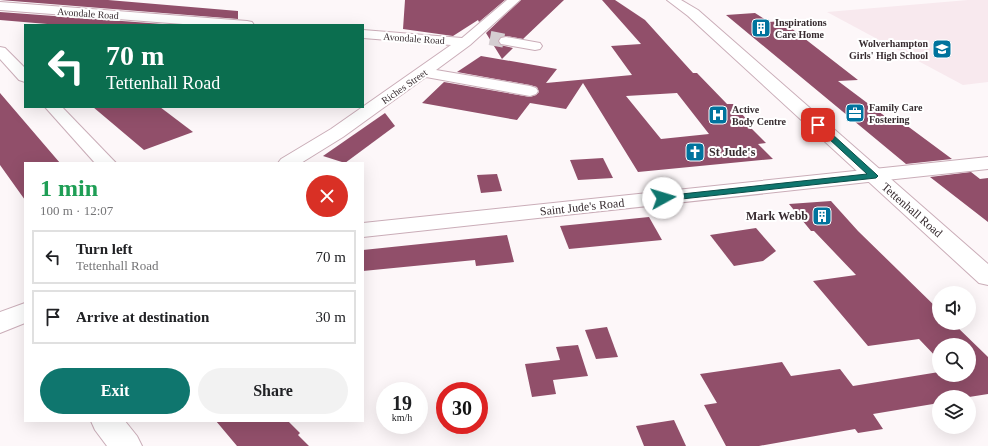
<!DOCTYPE html>
<meta charset="utf-8">
<style>
body{margin:0;font-family:"Times New Roman",serif;background:#f2f2f2;color:#202124;height:100vh;display:flex;flex-direction:column;font-size:15px;white-space:nowrap}
*{box-sizing:border-box;margin:0}
p{font-size:13px;color:#757577}
.icon{flex:none;width:22px;height:22px;fill:none;stroke:currentColor;stroke-width:2;stroke-linecap:round;stroke-linejoin:round}
.map{position:relative;flex:1;overflow:hidden}
.details{position:absolute;left:24px;top:162px;width:340px;height:260px;display:flex;flex-direction:column;background:#fff;border-radius:0px;box-shadow:0 4px 16px #0002}
.details>*{flex:none}
.banner{position:absolute;left:24px;top:24px;width:340px;height:84px;border-radius:0px;box-shadow:0 4px 16px #0002;background:#0b6e4f;color:#fff;overflow:hidden}
.buttons{position:absolute;left:932px;top:286px;display:grid;gap:8px}
.buttons a{display:grid;place-items:center;width:44px;height:44px;border-radius:50%;background:#fff;box-shadow:0 4px 16px #0002;font-size:20px}
.speed{position:absolute;left:376px;top:382px;display:flex;gap:8px;font-size:20px;font-weight:700;text-align:center}
.speed>*{display:grid;place-content:center;width:52px;height:52px;border-radius:50%;background:#fff;box-shadow:0 4px 16px #0002;line-height:1}
.speed small{font-size:10px;font-weight:400}
.speed .limit{border:6px solid #d22;background:#fff;color:#111}
.pin{position:absolute;display:grid;place-items:center;width:34px;height:34px;color:#fff;margin:-17px;border-radius:8px;box-shadow:0 2px 6px #0006}
.me{position:absolute;width:44px;margin:-22px;rotate:84deg;stroke-linejoin:round;filter:drop-shadow(0 0 3px #0008)}
.turn{display:flex;align-items:center;gap:14px;height:84px;padding:0 16px;font-size:18px}
.turn .icon{width:52px;height:52px;stroke-width:2.5}
.turn b{display:block;font-size:28px;line-height:34px}
.round{display:grid;place-items:center;flex:none;width:42px;height:42px;border-radius:21px;background:#f2f2f2}
.summary{display:flex;align-items:center;justify-content:space-between;height:68px;padding:0 16px}
h1{font-size:24px;font-weight:700;line-height:30px;color:#1e9e55}
.cta{display:flex;gap:8px;margin-top:auto;padding:8px 16px}
.cta a{flex:1;height:46px;border-radius:24px;background:#0f766e;color:#fff;font-size:16px;font-weight:700;line-height:46px;text-align:center}
.cta a+a{background:#f2f2f2;color:#202124}
ul{padding:0;list-style:none}
li{display:flex;align-items:center;gap:12px;height:54px;margin:0 8px 6px;padding:0 8px;border:2px solid #e0e0e0;border-radius:0px}
li div{flex:1}
li b{display:block;font-size:15px}
li em{font-style:normal}
.map>svg:first-child{display:block}
.built{fill:#f8e9ee}
.building{fill:#914f6a;fill-rule:evenodd}
.lines{fill:none;stroke-linecap:round;stroke-linejoin:round}
.minor-tunnel{stroke:#d5ced1;stroke-width:14;stroke-dasharray:14 7;stroke-linecap:butt}
.minor-casing{stroke:#caadb8;stroke-width:2}
.highway-casing{stroke:#caadb8;stroke-width:2}
.minor{fill:#fff;fill-rule:evenodd}
.highway{fill:#fff;fill-rule:evenodd}
.route{fill:#0f766e;stroke:#0a4d48}
.labels{text-anchor:middle;stroke-width:4;stroke-linejoin:round;paint-order:stroke}
.far-street-label{font-size:10px;fill:#372c30;stroke:#fff}
.far-poi-label{font-size:10px;font-weight:bold;fill:#372c30;stroke:#fff;text-anchor:start}
.poi-label{font-size:12px;font-weight:bold;fill:#372c30;stroke:#fff;text-anchor:start}
.street-label{font-size:12px;fill:#372c30;stroke:#fff}
</style>
<div class="map">
<svg width="988" height="446" viewBox="0 0 988 446">
<rect width="100%" height="100%" fill="#fdf7f9"/>
<path class="built" d="M 968,0 L 988,0 L 988,82 L 963,85 L 827,12 Z"/>
<g class="building">
<path d="M 0,0 L 108,0 L 238,11 L 238,19 Z"/>
<path d="M 405,0 L 505,0 L 479,22 L 478,20 L 453,36 L 403,29 Z"/>
<path d="M 521,0 L 564,0 L 523,39 L 506,36 L 500,37 L 498,40 L 500,45 L 513,48 L 502,59 L 486,33 Z"/>
<path d="M 602,0 L 615,0 L 645,20 L 693,73 L 697,73 L 727,104 L 733,104 L 749,122 L 746,123 L 766,143 L 758,144 L 773,159 L 638,172 L 583,83 L 566,109 L 530,103 L 517,120 L 422,103 L 444,82 L 530,97 L 536,95 L 539,92 L 537,87 L 530,85 L 457,72 L 481,56 L 557,69 L 546,83 L 632,75 L 611,46 L 641,44 ZM 677,93 L 709,134 L 661,139 L 626,96 Z"/>
<path d="M 0,12 L 176,25 L 59,25 L 0,20 Z"/>
<path d="M 755,13 L 769,22 L 782,21 L 858,80 L 838,81 L 890,120 L 898,119 L 952,159 L 906,164 L 726,15 Z"/>
<path d="M 0,93 L 60,163 L 25,163 L 25,200 L 0,165 Z"/>
<path d="M 93,107 L 160,107 L 193,132 L 144,150 Z"/>
<path d="M 385,113 L 395,126 L 345,163 L 323,156 Z"/>
<path d="M 603,158 L 613,178 L 578,180 L 570,160 Z"/>
<path d="M 971,172 L 980,179 L 988,178 L 988,222 L 930,177 Z"/>
<path d="M 497,174 L 502,191 L 481,193 L 477,175 Z"/>
<path d="M 831,201 L 858,231 L 939,310 L 939,323 L 953,323 L 988,357 L 988,394 L 969,397 L 939,397 L 939,403 L 873,414 L 883,429 L 858,433 L 855,429 L 759,446 L 726,446 L 704,405 L 717,403 L 700,374 L 782,362 L 791,376 L 840,369 L 853,386 L 939,372 L 939,375 L 969,375 L 969,345 L 939,345 L 939,360 L 919,339 L 868,346 L 813,281 L 856,275 L 814,231 L 811,231 L 789,204 Z"/>
<path d="M 649,217 L 662,240 L 569,249 L 560,226 Z"/>
<path d="M 756,228 L 776,251 L 763,261 L 734,266 L 710,235 Z"/>
<path d="M 507,235 L 514,262 L 476,266 L 475,260 L 363,271 L 363,250 Z"/>
<path d="M 607,327 L 618,357 L 596,359 L 585,330 Z"/>
<path d="M 578,345 L 588,376 L 553,380 L 556,394 L 532,397 L 525,364 L 560,360 L 556,347 Z"/>
<path d="M 674,420 L 686,446 L 644,446 L 636,426 Z"/>
<path d="M 216,421 L 288,421 L 300,433 L 298,435 L 309,446 L 237,446 Z"/>
</g>
<g class="lines">
<path class="minor-tunnel" d="M 490,38 L 506,41"/>
<g class="minor-casing">
<g id="minor">
<path d="M 507,0 L 520,0 L 470,45 L 436,70 L 530,86 L 536,88 L 538,91 L 536,94 L 530,96 L 426,77 L 343,137 L 301,163 L 278,163 L 281,159 L 331,129 L 451,45 L 363,38 L 363,30 L 462,38 Z"/>
<path d="M 0,2 L 247,21 L 252,22 L 254,25 L 196,25 L 0,10 Z"/>
<path d="M 506,37 L 540,43 L 542,46 L 540,49 L 535,50 L 501,44 L 499,41 L 501,38 Z"/>
<path d="M 0,47 L 5,48 L 25,68 L 25,82 L 19,80 L 0,59 Z"/>
<path d="M 45,107 L 62,107 L 116,163 L 95,163 Z"/>
<path d="M 988,157 L 988,169 L 363,237 L 363,223 Z"/>
<path d="M 25,303 L 25,323 L 0,333 L 0,312 Z"/>
<path d="M 91,421 L 125,421 L 137,436 L 142,446 L 107,446 L 95,430 Z"/>
</g>
</g>
<g class="highway-casing">
<path id="highway" d="M 667,0 L 681,0 L 698,10 L 988,264 L 988,285 L 979,283 L 688,16 Z"/>
</g>
<use href="#minor" class="minor"/>
<use href="#highway" class="highway"/>
</g>
<path class="route" d="M 818,123 L 821,124 L 876,174 L 878,176 L 876,178 L 663,201 L 659,198 L 663,196 L 867,174 L 816,127 L 815,125 Z"/>
<defs>
<g id="building-square" transform="scale(1)"><rect x="-9" y="-9" width="18" height="18" rx="4" fill="#00739d" stroke="#fff"/><path d="M-4-6H4V6H1V3H-1V6H-4ZM-2.5-4.3h1.7v1.8h-1.7ZM.8-4.3h1.7v1.8H.8ZM-2.5-1h1.7V.8h-1.7ZM.8-1h1.7V.8H.8Z" fill="#fff"/></g>
<g id="school-square" transform="scale(1)"><rect x="-9" y="-9" width="18" height="18" rx="4" fill="#00739d" stroke="#fff"/><path d="M0-5L7-2L0 1L-7-2ZM-4 1L0 2.5L4 1V4Q0 6-4 4Z" fill="#fff"/></g>
<g id="office-square" transform="scale(1)"><rect x="-9" y="-9" width="18" height="18" rx="4" fill="#00739d" stroke="#fff"/><path d="M-6-3h4V-5.5h4V-3h4V5H-6ZM-1-4.5V-3h2v-1.5ZM-6 0V1H6V0Z" fill="#fff"/></g>
<g id="hospital-square" transform="scale(1)"><rect x="-9" y="-9" width="18" height="18" rx="4" fill="#00739d" stroke="#fff"/><path d="M-5-5h3v3.5h4V-5h3V5h-3V1.5h-4V5h-3Z" fill="#fff"/></g>
<g id="church-square" transform="scale(1)"><rect x="-9" y="-9" width="18" height="18" rx="4" fill="#00739d" stroke="#fff"/><path d="M-1.2-6h2.4v3.5h3.3v2.4h-3.3V6h-2.4V-.1h-3.3v-2.4h3.3Z" fill="#fff"/></g>
</defs>
<g fill-rule="evenodd">
<use href="#building-square" x="761" y="28"/>
<use href="#school-square" x="942" y="49"/>
<use href="#office-square" x="855" y="113"/>
<use href="#hospital-square" x="718" y="115"/>
<use href="#church-square" x="695" y="152"/>
<use href="#building-square" x="822" y="216"/>
</g>
<g class="labels">
<g class="far-street-label">
<text transform="translate(88 13) rotate(4)" y="4">Avondale Road</text>
<text transform="translate(414 38) rotate(4)" y="4">Avondale Road</text>
<text transform="translate(404 86) rotate(-35)" y="4">Riches Street</text>
</g>
<g class="far-poi-label">
<text x="775" y="26">Inspirations<tspan x="775" dy="12">Care Home</tspan></text>
<text x="928" y="47" text-anchor="end">Wolverhampton<tspan x="928" dy="12">Girls' High School</tspan></text>
<text x="869" y="111">Family Care<tspan x="869" dy="12">Fostering</tspan></text>
<text x="732" y="113">Active<tspan x="732" dy="12">Body Centre</tspan></text>
</g>
<g class="poi-label">
<text x="709" y="156">St Jude's</text>
<text x="808" y="220" text-anchor="end">Mark Webb</text>
</g>
<g class="street-label">
<text transform="translate(582 207) rotate(-6)" y="4">Saint Jude's Road</text>
<text transform="translate(912 210) rotate(41)" y="4">Tettenhall Road</text>
</g>
</g>
</svg>
<div class="buttons">
<a><svg class="icon" aria-label="sound" viewBox="0 0 24 24"><path d="M4 9h4l5-4v14l-5-4H4zM17 9q2 3 0 6"/></svg></a>
<a><svg class="icon" aria-label="search" viewBox="0 0 24 24"><circle cx="10" cy="10" r="6"/><path d="M15 15l6 6"/></svg></a>
<a><svg class="icon" aria-label="layers" viewBox="0 0 24 24"><path d="M12 4l9 5-9 5-9-5zM3 14l9 5 9-5"/></svg></a>
</div>
<div class="speed"><div>19<small>km/h</small></div><div class="limit">30</div></div>
<div class="pin" style="left:818px;top:125px;background:#d93025"><svg class="icon" aria-label="arrive" viewBox="0 0 24 24"><path d="M6 21V4h12l-3 4 3 4H6"/></svg></div>
<svg class="me" style="left:663px;top:198px" viewBox="-20 -20 40 40"><circle r="19" fill="#fff"/><path d="M0-13L10 11 0 6-10 11z" fill="#0f766e"/></svg>
<div class="banner">
<div class="turn"><svg class="icon" aria-label="left" viewBox="0 0 24 24"><path d="M17 20v-9H6M10 6l-5 5 5 5"/></svg><div><b>70 m</b>Tettenhall Road</div></div>
</div>
<section class="details">
<div class="summary"><div><h1>1 min</h1><p>100 m · 12:07</p></div><a class="round" style="background:#d93025;color:#fff"><svg class="icon" aria-label="close" viewBox="0 0 24 24"><path d="M6 6l12 12M18 6L6 18"/></svg></a></div>
<ul>
<li><svg class="icon" aria-label="left" viewBox="0 0 24 24"><path d="M17 20v-9H6M10 6l-5 5 5 5"/></svg><div><b>Turn left</b><p>Tettenhall Road</p></div><em>70 m</em></li>
<li><svg class="icon" aria-label="arrive" viewBox="0 0 24 24"><path d="M6 21V4h12l-3 4 3 4H6"/></svg><div><b>Arrive at destination</b></div><em>30 m</em></li>
</ul>
<div class="cta"><a>Exit</a><a>Share</a></div>
</section>
</div>
